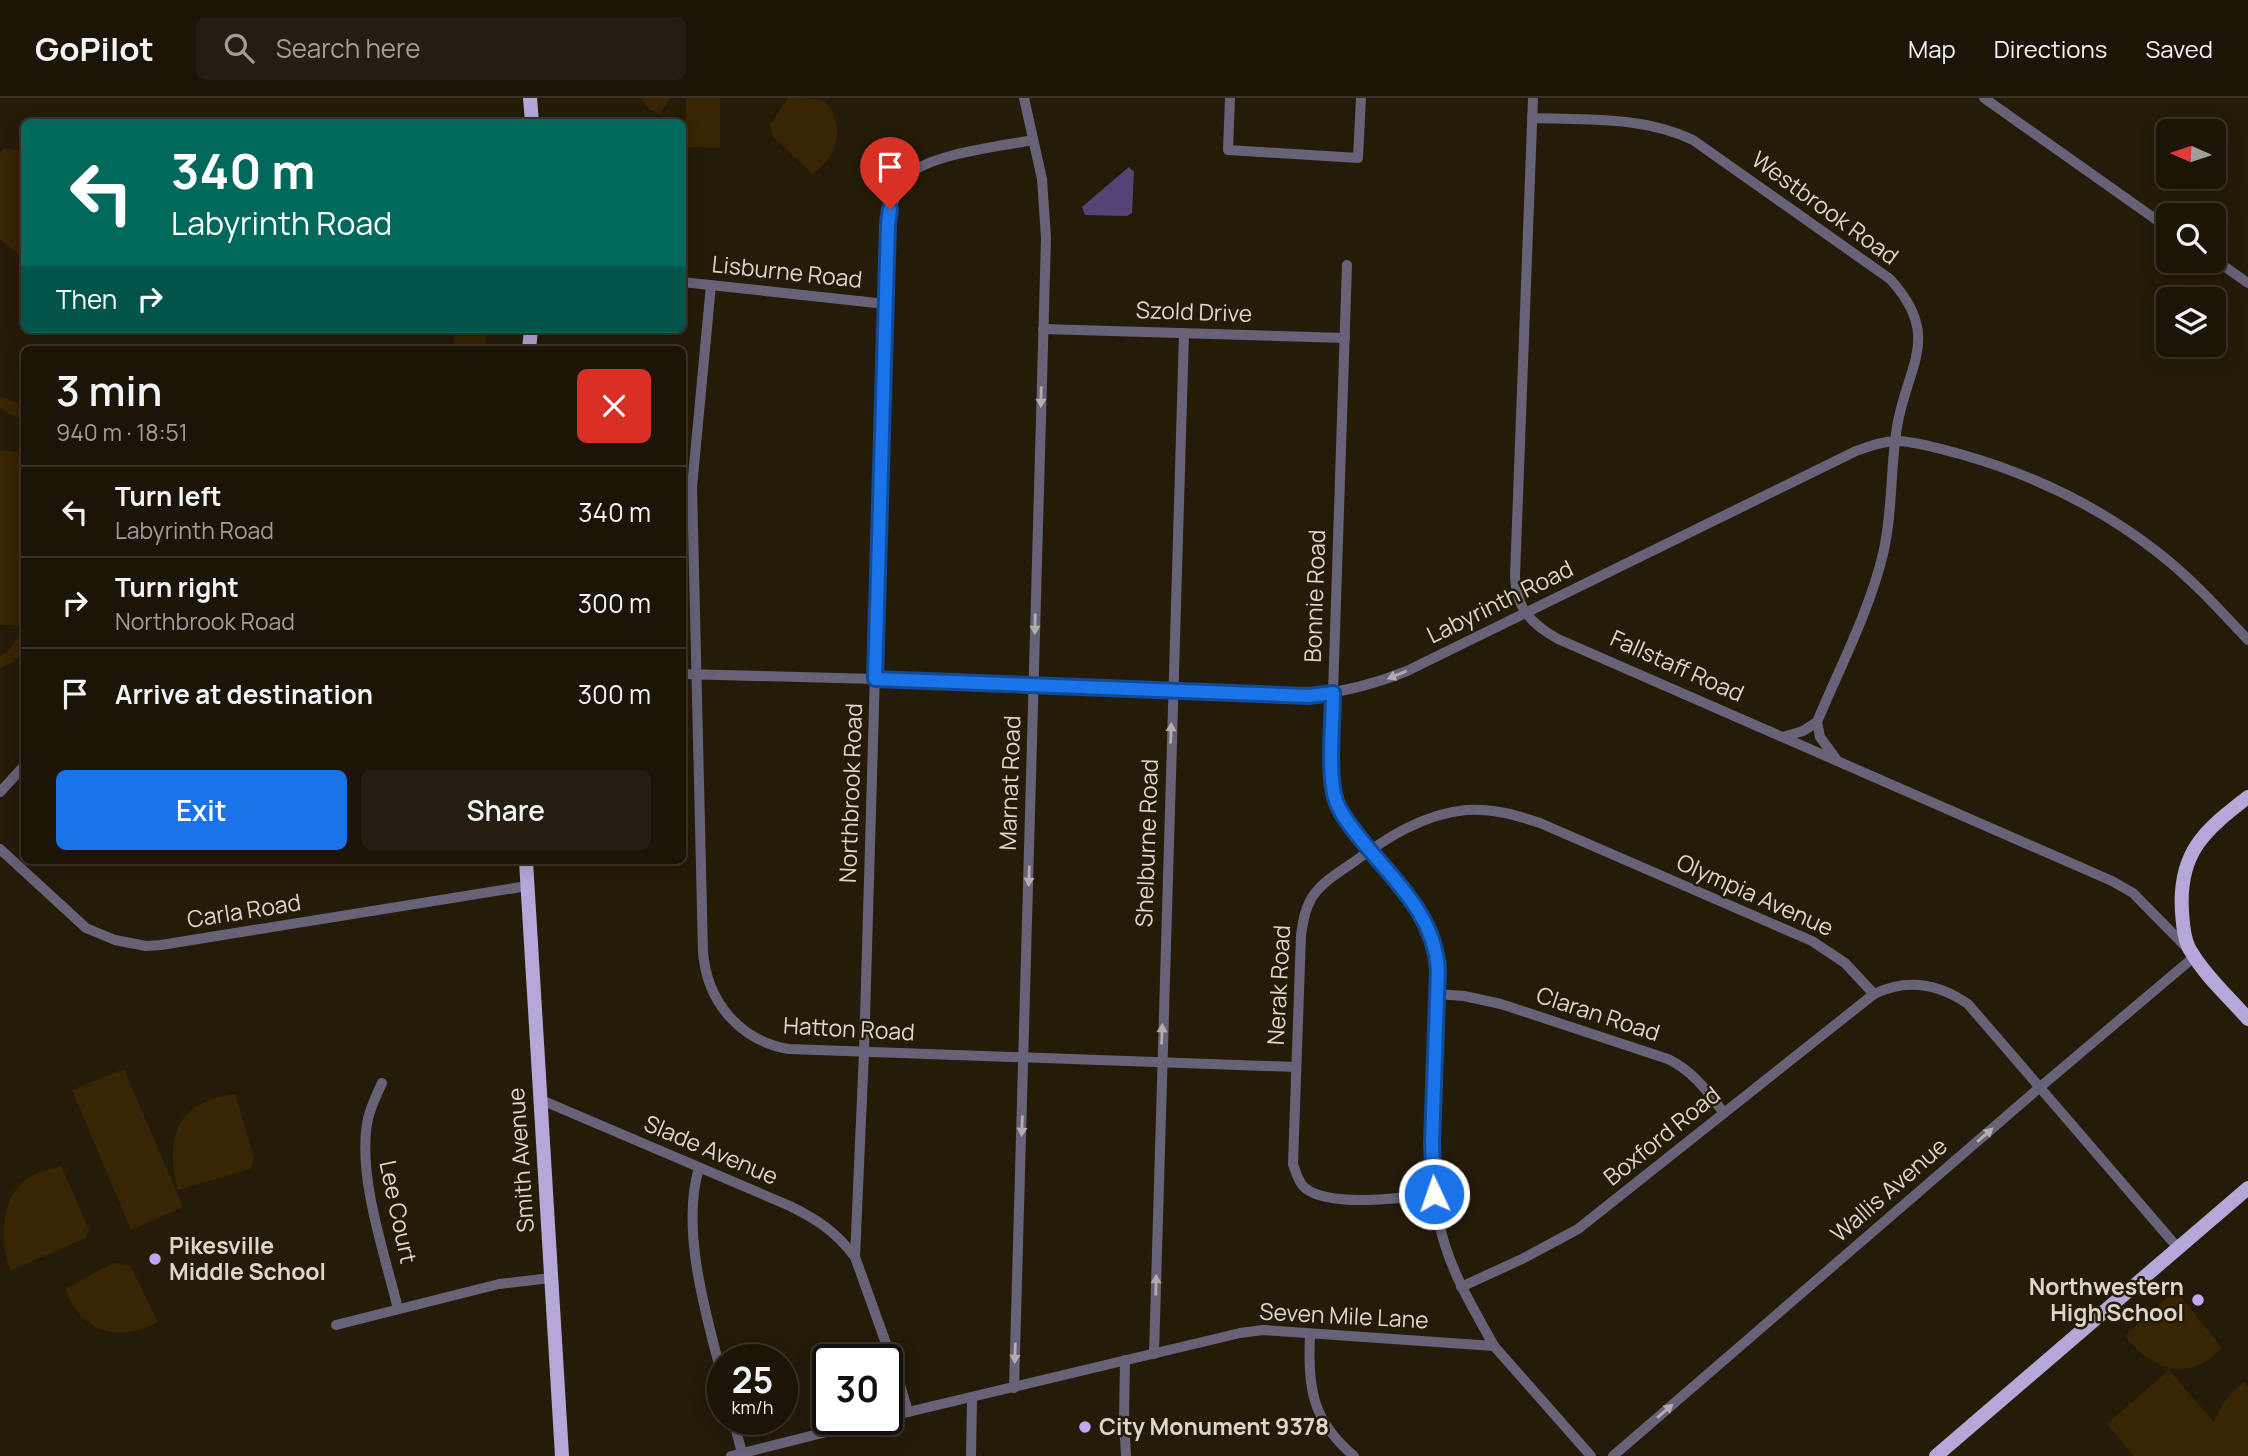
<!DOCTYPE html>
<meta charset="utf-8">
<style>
body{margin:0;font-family:Manrope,sans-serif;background:#251d11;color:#f1f3f6;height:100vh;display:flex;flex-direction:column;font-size:26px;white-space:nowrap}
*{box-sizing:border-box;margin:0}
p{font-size:23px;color:#a09e9b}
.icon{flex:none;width:38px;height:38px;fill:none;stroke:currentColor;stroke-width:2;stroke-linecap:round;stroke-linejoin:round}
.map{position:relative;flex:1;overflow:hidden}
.side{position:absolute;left:21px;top:248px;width:665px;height:518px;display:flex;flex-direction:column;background:#1c1407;border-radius:10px;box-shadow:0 4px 18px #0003,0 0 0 2px #3a3328}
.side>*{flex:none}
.banner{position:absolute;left:21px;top:21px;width:665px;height:214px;border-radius:10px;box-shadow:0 4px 18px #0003,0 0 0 2px #3a3328;background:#00695c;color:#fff;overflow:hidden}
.needle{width:46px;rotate:273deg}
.fabs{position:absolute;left:2156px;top:21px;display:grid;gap:14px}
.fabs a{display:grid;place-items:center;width:70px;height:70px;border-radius:10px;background:#1c1407;box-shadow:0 4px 18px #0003,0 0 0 2px #3a3328;font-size:35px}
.speed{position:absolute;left:707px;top:1246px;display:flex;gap:14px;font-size:35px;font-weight:700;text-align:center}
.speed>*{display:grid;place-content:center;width:91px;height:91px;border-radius:50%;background:#1c1407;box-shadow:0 4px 18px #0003,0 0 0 2px #3a3328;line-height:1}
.speed small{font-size:18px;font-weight:400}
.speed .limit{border:4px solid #111;border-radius:10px;background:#fff;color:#111}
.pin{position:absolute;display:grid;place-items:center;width:60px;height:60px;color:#fff;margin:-72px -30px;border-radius:50% 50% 50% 0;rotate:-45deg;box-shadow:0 0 7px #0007}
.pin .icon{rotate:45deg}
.me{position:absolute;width:77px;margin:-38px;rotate:357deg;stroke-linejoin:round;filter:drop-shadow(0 0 5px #0008)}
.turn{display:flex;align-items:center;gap:24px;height:147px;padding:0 35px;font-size:32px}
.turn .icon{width:91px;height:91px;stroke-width:2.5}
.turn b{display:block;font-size:49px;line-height:60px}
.then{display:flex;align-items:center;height:66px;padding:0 35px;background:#0003;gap:14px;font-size:26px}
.round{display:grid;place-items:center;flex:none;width:74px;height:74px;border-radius:10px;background:#251d11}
.summary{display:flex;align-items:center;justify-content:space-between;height:119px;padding:0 35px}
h1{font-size:42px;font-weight:600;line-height:52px}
.primary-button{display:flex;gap:14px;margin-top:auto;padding:14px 35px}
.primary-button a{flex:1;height:80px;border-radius:10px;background:#1a73e8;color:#fff;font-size:28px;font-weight:600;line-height:80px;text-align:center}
.primary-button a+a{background:#251d11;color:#f1f3f6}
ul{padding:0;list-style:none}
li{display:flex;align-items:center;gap:21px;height:91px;padding:0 35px;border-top:2px solid #3a3328}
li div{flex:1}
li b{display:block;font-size:26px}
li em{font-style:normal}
header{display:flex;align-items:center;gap:42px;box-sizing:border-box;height:98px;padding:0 35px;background:#1c1407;border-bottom:2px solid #3a3328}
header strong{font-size:33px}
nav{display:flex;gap:38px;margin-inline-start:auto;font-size:24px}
.search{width:490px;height:63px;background:#251d11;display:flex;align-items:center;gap:18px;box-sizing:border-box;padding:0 24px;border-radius:10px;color:#a09e9b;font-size:26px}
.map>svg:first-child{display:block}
.green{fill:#372503}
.water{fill:#544475}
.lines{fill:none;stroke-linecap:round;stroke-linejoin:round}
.minor{stroke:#686279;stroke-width:10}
.major{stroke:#b5a8d8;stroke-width:14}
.oneway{fill:#b3adae}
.route-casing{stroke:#114b97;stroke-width:18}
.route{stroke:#1a73e8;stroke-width:12}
.poi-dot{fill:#bfa8f4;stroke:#251b09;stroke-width:2.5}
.labels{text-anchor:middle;stroke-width:5;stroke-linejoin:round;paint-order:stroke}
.street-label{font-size:23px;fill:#dcd6cb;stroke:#251b09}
.poi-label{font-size:23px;font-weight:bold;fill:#dcd6cb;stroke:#251b09;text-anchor:start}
</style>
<header>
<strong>GoPilot</strong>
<div class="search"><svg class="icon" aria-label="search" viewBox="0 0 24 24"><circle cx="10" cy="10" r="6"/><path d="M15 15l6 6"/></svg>Search here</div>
<nav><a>Map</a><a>Directions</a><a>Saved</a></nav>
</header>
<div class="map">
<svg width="2248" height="1358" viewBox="0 0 2248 1358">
<rect width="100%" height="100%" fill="#251b09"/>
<g class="green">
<path d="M 640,0 L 670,0 L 660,17 L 649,11 Z"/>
<path d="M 686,0 L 720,0 L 720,49 L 685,49 Z"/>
<path d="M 788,0 C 797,0 813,0 821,2 C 828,6 832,11 834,18 C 842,44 834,59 813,76 L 773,39 L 770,27 Z"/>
<path d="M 4,50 L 24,54 L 24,160 L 0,142 L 0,55 Z"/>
<path d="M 455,231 L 487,231 L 486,252 L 454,249 Z"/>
<path d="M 0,299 L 7,300 L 24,308 L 24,323 L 0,311 Z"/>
<path d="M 0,352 L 24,354 L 24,468 L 20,528 L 0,527 Z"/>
<path d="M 24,531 L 24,555 L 15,563 L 0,570 L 0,558 L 8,553 Z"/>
<path d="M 124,971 L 183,1109 L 131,1132 L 72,992 Z"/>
<path d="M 235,996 L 254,1060 L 250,1071 L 178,1092 C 164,1039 177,1003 235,996 Z"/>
<path d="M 61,1068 L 89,1131 L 86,1140 L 10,1173 C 0,1144 0,1102 25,1082 C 36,1075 48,1071 61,1068 Z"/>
<path d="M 113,1165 L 130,1167 L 158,1224 C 116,1246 82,1234 65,1191 Z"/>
<path d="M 2171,1196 L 2179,1196 L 2222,1250 C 2188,1285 2153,1273 2125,1238 Z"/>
<path d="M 2169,1272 L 2214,1324 C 2221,1307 2228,1296 2244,1284 L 2248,1289 L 2248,1358 L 2134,1358 L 2107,1326 Z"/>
</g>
<path class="water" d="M 1129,69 L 1134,74 L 1132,115 L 1127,118 L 1085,117 L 1082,109 Z"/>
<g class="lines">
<g class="minor">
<path d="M 1230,0 L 1228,52 L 1358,60 L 1361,0"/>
<path d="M 1533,0 L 1515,478 C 1516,510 1531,526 1558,541 L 2112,783 L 2133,795 L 2188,851"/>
<path d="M 1984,0 L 2168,130"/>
<path d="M 1532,20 C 1587,22 1643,18 1693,42 L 1890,181 C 1943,239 1907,267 1897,329 C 1890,371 1893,414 1883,456 C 1869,514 1840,569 1817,624 L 1803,633 L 1783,639"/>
<path d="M 2214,161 L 2248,185"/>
<path d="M 1347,167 L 1333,595 L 1332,688 C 1348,760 1433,791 1438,871 C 1437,956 1419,1066 1445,1147 C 1456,1183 1476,1215 1494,1248"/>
<path d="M 682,184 L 886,206"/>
<path d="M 711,187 L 692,389 L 703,854 C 707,904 740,943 789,951 L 1296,969"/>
<path d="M 1043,231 L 1345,240"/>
<path d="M 682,576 L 875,581 L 1308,598 C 1343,594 1375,586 1407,573 L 1856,353 C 1870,348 1883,343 1898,343 C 1919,344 1940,351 1960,356 C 2031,376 2098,408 2156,453 C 2190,479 2219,511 2248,542"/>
<path d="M 1817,624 L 1820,639 L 1836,661"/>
<path d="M 0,694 L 24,668"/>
<path d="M 0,751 L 86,830 L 115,842 L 146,848 L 161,847 L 527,788"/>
<path d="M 1437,896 L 1464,898 L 1501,906 L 1668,961 C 1693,973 1707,993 1724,1015"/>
<path d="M 382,985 C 376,999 369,1011 367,1026 C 358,1080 385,1157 398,1211"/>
<path d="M 539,1001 L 790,1108 C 818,1122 835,1133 855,1159"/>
<path d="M 699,1070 C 680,1132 707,1220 723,1282"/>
<path d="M 1434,1096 C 1403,1100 1330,1110 1305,1090 C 1298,1084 1296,1074 1293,1066 L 1301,837 C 1303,825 1304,813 1311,801 C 1320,786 1336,776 1351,766 C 1385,741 1422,716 1466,712 C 1492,710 1516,717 1540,725 L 1812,843 L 1845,865 L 1874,896"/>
<path d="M 1461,1189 L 1522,1161 L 1578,1131 L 1874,896 C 1907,880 1939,886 1968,906 L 2178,1150"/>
<path d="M 336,1227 L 499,1186 L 551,1180"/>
<path d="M 1310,1236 C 1308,1289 1311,1322 1354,1358"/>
<path d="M 1154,1256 L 1184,235"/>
<path d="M 1125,1262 L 1124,1322 L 1126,1358"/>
<path d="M 1014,1290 L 1046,140 L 1042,81 L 1024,0"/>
<path d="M 908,1314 L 897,1276 L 855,1159 L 864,954 L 888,126 C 891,108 896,90 909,77 C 929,56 1003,48 1033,42"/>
<path d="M 887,1319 L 1240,1235 L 1263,1232 L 1494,1248 L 1591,1358"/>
<path d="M 733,1321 L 742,1355"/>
<path d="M 731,1358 L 878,1321"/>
<path d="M 971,1358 L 972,1300"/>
<path d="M 1613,1358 L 2039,990 L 2194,859"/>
</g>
<g class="major">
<path d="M 530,0 L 532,24"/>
<path d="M 529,252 L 531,231"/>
<path d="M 2248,699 C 2205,732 2178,754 2182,814 C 2183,827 2184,844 2192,855 C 2206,879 2230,900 2248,921"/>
<path d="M 526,763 L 562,1358"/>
<path d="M 1936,1358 L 2248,1090"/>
</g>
</g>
<defs><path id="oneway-solid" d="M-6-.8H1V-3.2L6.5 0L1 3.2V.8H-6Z" transform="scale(1.75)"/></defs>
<g class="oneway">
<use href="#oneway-solid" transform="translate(1041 299) rotate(91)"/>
<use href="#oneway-solid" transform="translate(1035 526) rotate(91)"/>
<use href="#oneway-solid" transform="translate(1397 577) rotate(158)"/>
<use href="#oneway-solid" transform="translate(1171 635) rotate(-88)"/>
<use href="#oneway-solid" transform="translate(1029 778) rotate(92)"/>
<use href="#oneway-solid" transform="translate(1162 936) rotate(-88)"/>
<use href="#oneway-solid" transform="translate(1022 1028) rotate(92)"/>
<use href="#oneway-solid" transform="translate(1985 1037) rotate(-41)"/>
<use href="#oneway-solid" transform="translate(1156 1187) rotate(-89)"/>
<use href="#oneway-solid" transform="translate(1015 1255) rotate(92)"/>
<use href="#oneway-solid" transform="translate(1665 1313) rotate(-41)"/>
</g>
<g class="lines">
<g class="route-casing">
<path id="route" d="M 890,111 L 888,126 L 875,581 L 1308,598 L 1333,595 C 1333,625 1327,676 1336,703 C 1341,717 1350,727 1359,739 C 1392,781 1434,815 1438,871 L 1432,1045 L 1434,1096"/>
</g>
<use href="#route" class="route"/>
</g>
<g class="poi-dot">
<circle cx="155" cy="1161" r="7"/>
<circle cx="2198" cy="1202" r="7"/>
<circle cx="1085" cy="1329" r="7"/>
</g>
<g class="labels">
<g class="street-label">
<text transform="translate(1825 110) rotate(36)" y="8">Westbrook Road</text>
<text transform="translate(787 174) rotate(6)" y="8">Lisburne Road</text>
<text transform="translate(1194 214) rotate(2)" y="8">Szold Drive</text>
<text transform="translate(1315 498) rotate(-88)" y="8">Bonnie Road</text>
<text transform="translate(1500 504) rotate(-26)" y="8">Labyrinth Road</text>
<text transform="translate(1677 568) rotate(24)" y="8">Fallstaff Road</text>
<text transform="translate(1010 685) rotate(-88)" y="8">Marnat Road</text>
<text transform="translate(851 695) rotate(-88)" y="8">Northbrook Road</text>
<text transform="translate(1147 745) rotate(-88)" y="8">Shelburne Road</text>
<text transform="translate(1755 797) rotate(24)" y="8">Olympia Avenue</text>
<text transform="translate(244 813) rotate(-9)" y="8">Carla Road</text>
<text transform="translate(1279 887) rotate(-87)" y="8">Nerak Road</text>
<text transform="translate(1598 916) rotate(18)" y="8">Claran Road</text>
<text transform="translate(849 931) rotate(3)" y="8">Hatton Road</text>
<text transform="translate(1662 1038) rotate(-39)" y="8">Boxford Road</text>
<text transform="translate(711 1052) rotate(23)" y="8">Slade Avenue</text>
<text transform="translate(521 1062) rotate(-94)" y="8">Smith Avenue</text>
<text transform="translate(1889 1092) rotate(-41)" y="8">Wallis Avenue</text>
<text transform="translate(398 1114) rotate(78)" y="8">Lee Court</text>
<text transform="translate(1344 1218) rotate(3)" y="8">Seven Mile Lane</text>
</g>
<g class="poi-label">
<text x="169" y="1156">Pikesville<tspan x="169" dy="26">Middle School</tspan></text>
<text x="2184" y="1197" text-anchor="end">Northwestern<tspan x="2184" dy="26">High School</tspan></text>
<text x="1099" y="1337">City Monument 9378</text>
</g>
</g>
</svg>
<div class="fabs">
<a><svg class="needle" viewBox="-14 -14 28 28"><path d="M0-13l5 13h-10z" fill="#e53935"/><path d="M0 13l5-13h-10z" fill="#a09e9b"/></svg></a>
<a><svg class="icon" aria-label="search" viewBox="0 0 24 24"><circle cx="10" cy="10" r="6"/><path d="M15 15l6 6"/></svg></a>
<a><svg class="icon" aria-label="layers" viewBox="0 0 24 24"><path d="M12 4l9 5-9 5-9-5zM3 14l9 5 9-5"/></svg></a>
</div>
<div class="speed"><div>25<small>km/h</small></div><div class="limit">30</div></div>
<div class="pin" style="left:890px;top:111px;background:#d93025"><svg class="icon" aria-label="arrive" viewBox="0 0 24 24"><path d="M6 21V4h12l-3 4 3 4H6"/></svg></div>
<svg class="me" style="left:1434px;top:1096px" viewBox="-20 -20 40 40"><circle r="17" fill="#1a73e8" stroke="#fff" stroke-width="3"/><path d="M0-11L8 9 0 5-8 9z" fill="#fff"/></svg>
<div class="banner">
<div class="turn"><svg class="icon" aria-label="left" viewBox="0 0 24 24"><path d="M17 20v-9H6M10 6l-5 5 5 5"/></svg><div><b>340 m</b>Labyrinth Road</div></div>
<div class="then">Then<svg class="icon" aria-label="right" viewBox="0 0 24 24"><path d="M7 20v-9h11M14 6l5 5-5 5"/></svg></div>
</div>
<section class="side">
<div class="summary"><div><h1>3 min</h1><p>940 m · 18:51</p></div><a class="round" style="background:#d93025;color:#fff"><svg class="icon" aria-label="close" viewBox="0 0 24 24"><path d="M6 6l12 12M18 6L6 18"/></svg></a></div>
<ul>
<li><svg class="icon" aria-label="left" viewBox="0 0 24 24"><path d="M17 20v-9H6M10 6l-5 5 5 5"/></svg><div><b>Turn left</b><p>Labyrinth Road</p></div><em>340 m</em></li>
<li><svg class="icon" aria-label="right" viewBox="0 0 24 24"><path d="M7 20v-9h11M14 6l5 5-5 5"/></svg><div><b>Turn right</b><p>Northbrook Road</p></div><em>300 m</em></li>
<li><svg class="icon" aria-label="arrive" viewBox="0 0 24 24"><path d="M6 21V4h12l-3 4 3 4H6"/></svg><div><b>Arrive at destination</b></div><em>300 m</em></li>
</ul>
<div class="primary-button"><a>Exit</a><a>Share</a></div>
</section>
</div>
